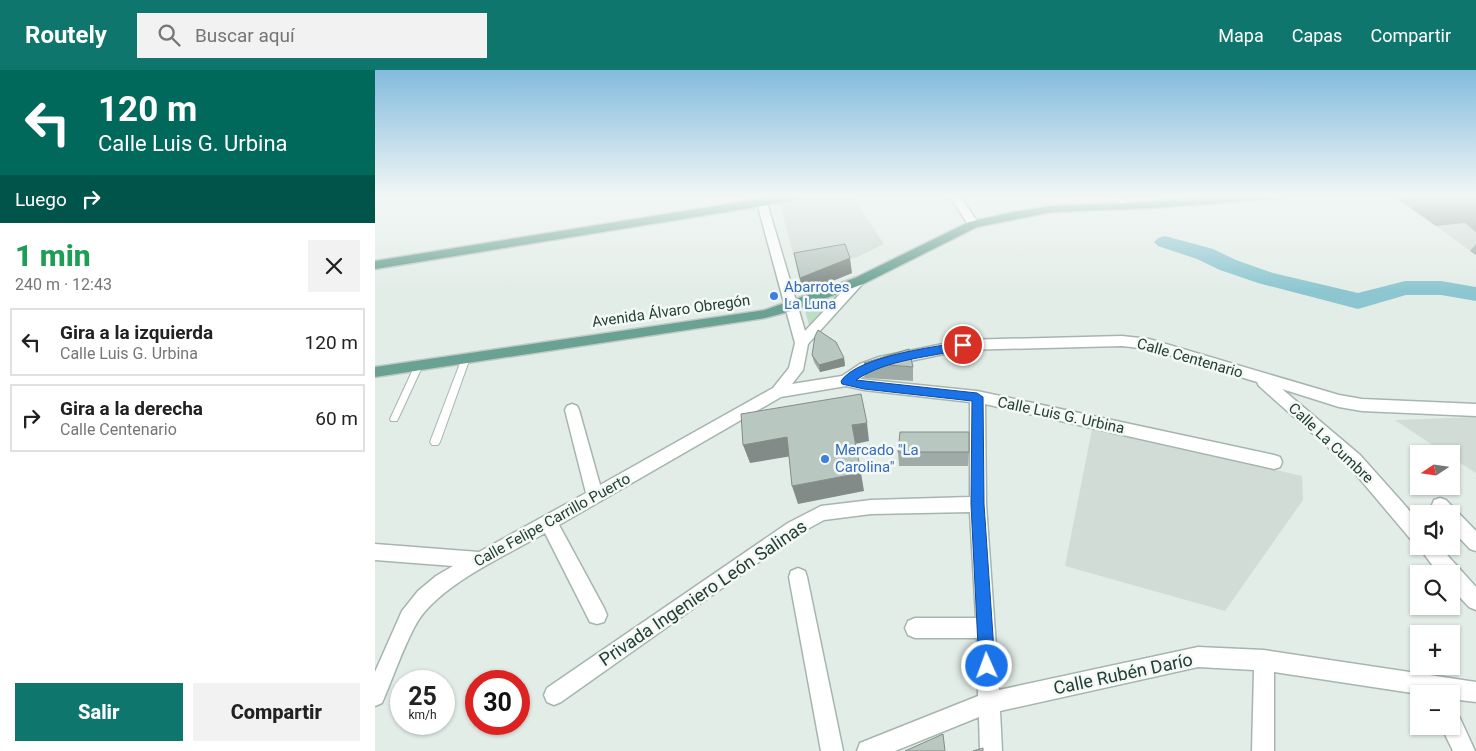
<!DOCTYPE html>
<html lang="es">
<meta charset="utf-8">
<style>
body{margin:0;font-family:Roboto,sans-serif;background:#f2f2f2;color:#222;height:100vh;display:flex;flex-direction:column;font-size:19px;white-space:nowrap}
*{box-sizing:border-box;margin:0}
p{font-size:16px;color:#767676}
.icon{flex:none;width:28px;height:28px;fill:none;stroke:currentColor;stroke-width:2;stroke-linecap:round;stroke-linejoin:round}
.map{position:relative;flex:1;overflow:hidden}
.details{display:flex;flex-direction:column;background:#fff;width:375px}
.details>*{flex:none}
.hud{background:#00695c;color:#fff;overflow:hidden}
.needle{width:32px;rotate:257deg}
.fabs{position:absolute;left:1035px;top:375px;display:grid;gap:10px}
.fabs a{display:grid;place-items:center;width:50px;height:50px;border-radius:0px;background:#fff;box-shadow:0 1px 4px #0004;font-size:25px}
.speed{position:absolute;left:15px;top:600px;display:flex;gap:10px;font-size:25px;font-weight:700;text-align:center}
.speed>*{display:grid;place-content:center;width:65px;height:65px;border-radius:50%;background:#fff;box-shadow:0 1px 4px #0004;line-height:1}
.speed small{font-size:12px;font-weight:400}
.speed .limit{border:8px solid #d22;background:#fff;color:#111}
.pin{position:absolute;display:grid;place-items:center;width:42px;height:42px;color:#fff;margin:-21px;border:2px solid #fff;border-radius:50%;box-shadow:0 1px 5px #0007}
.me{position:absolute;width:55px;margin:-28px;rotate:358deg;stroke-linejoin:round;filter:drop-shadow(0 0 4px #0008)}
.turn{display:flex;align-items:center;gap:18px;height:105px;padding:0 15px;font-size:22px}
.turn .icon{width:65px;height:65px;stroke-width:2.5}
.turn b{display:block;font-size:35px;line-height:42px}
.then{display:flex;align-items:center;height:48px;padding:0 15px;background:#0003;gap:10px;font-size:19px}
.round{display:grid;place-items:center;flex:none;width:52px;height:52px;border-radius:0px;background:#f2f2f2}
.head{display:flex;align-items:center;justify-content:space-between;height:85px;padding:0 15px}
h1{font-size:30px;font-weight:800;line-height:38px;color:#1e9e55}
.primary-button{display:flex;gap:10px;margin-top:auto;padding:10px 15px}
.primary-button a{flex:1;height:58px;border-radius:0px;background:#0f766e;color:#fff;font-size:20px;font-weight:800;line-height:58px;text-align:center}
.primary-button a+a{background:#f2f2f2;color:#222}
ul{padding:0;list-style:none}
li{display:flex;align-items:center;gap:15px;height:68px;margin:0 10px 8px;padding:0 5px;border:2px solid #e0e0e0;border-radius:0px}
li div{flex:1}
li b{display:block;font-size:19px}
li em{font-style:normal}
header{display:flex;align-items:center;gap:30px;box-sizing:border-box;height:70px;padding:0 25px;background:#0f766e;color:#fff}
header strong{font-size:24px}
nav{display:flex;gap:28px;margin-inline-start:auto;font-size:18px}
.search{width:350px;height:45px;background:#f2f2f2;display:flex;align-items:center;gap:12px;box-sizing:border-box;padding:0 18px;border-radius:0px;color:#767676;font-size:19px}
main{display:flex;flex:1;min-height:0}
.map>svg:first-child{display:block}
.built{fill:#d1dcd7}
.green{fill:#bdddc5}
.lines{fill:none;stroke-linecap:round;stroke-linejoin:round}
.river{fill:#8dc6d0;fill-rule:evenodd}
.lane-casing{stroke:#a6b5af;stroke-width:2}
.street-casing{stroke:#a6b5af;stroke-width:3}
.primary-casing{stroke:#c1c9c7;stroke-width:3}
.lane{fill:#fff;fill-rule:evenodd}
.street{fill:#fff;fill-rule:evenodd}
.primary{fill:#69a192;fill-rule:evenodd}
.wall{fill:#9faba6}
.shaded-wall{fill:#828b87}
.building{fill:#b9c7c1;stroke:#828b87}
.route{fill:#1a73e8;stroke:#114b97}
.shop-dot{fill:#3f7fe0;stroke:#f4f9f6;stroke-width:2}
.labels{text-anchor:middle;stroke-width:5;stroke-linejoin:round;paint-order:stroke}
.shop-label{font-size:15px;fill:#366cbe;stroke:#f4f9f6;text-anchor:start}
.street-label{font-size:15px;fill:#233e36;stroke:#f4f9f6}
.near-street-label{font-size:18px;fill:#233e36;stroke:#f4f9f6}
</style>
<header>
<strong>Routely</strong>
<div class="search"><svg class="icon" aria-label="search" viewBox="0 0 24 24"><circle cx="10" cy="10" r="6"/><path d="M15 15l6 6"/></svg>Buscar aquí</div>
<nav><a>Mapa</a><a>Capas</a><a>Compartir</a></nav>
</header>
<main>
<section class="details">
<div class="hud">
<div class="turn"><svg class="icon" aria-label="left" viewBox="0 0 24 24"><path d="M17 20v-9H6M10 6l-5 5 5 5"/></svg><div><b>120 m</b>Calle Luis G. Urbina</div></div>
<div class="then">Luego<svg class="icon" aria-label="right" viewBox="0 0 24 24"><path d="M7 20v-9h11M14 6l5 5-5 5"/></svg></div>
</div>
<div class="head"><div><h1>1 min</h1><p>240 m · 12:43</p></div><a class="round"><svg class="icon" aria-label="close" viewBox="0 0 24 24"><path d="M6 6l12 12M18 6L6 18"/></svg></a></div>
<ul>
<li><svg class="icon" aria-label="left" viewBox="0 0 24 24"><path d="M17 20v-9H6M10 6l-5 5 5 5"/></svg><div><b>Gira a la izquierda</b><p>Calle Luis G. Urbina</p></div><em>120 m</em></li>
<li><svg class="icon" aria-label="right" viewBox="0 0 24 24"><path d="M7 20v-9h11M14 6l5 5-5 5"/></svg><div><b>Gira a la derecha</b><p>Calle Centenario</p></div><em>60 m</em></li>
</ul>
<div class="primary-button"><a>Salir</a><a>Compartir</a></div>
</section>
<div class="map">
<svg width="1101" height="681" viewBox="0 0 1101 681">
<rect width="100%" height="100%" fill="#e3ede8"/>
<g class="built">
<path d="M 447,125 L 455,125 L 457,129 L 477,126 L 509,174 L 480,188 L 422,198 L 405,134 Z"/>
<path d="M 1018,125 L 1085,125 L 1101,136 L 1101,185 Z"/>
<path d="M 1101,347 L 1101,403 L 1076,387 L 1076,384 L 1071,384 L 1020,350 Z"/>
<path d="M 717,359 L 927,406 L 928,430 L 850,541 L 690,496 Z"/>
</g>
<path class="green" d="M 466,224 L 435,259 L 430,240 Z"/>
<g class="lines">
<path class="river" d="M 790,166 L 838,179 L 861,190 L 898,203 L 983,223 L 1030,211 L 1066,211 L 1101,217 L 1101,231 L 1066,225 L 1031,225 L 983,239 L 883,213 L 845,200 L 822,189 L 783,176 L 779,172 L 783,168 Z"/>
<g class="lane-casing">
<g id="lane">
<path d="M 737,125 L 744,125 L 754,136 L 749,137 Z"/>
<path d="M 91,285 L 95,288 L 65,372 L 63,375 L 57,375 L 55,372 L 87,288 Z"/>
<path d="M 44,292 L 48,295 L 23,349 L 22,351 L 16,351 L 15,349 L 40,295 Z"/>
</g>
</g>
<g class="street-casing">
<g id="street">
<path d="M 574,125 L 584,125 L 604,154 L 602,156 L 594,156 Z"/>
<path d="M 387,130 L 392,133 L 430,261 L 480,208 L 484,207 L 490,211 L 433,274 L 428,300 L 417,314 L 467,306 L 485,294 L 504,287 L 588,270 L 747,266 L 774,269 L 964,325 L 987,329 L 1101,334 L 1101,346 L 987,341 L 964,337 L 907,319 L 985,385 L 1027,432 L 1044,452 L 1044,474 L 1038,472 L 973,395 L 884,316 L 882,312 L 774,279 L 747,276 L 588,280 L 511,296 L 495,302 L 485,309 L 602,321 L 899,385 L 905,387 L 907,392 L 905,397 L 899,399 L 610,334 L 611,434 L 624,620 L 823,577 L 889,580 L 1101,612 L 1101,632 L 1076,629 L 1076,624 L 1044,624 L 899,602 L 899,681 L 877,681 L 879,600 L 823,597 L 625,641 L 627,681 L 605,681 L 604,647 L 520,681 L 482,681 L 485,673 L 603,626 L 602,568 L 540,568 L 533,565 L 530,558 L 533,551 L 540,548 L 601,548 L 595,442 L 496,444 L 449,450 L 425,463 L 186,632 L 179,635 L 172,632 L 169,625 L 172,618 L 413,453 L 446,436 L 496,430 L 595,427 L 595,332 L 489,320 L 471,316 L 406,327 L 184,455 L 229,538 L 232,545 L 229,552 L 222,554 L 215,552 L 170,463 C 132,485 61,516 40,556 C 27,580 18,608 7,633 L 0,636 L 0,602 L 27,541 L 43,521 L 61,506 L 78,496 L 0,490 L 0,474 L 104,482 L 211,423 L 190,340 L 192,336 L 197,334 L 202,336 L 204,340 L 225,415 L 398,318 L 414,298 L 420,273 L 382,133 Z"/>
<path d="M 1065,428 L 1071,430 L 1101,461 L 1101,481 L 1095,479 L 1076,459 L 1076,444 L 1062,444 L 1057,435 L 1059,430 Z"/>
<path d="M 1044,475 L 1044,476 L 1064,476 L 1101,517 L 1101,540 L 1094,537 L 1076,518 L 1076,504 L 1064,504 L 1043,476 Z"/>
<path d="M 423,498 L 430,501 L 432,507 L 468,681 L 446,681 L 414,507 L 416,501 Z"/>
<path d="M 1076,643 L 1084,646 L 1100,681 L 1078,681 L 1066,656 L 1076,656 Z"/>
</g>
</g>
<g class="primary-casing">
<g id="primary">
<path d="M 409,125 L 431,125 L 426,128 L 387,136 L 0,199 L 0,191 Z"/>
<path d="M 861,125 L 912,125 L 907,128 L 776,138 L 676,142 L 602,157 L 488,214 L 420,240 L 390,248 L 0,307 L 0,297 L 390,240 L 480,208 L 594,152 L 639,142 L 676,136 L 776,132 Z"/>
</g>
</g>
<use href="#lane" class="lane"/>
<use href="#street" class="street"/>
<use href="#primary" class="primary"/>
</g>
<g class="wall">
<path d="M 1027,125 L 1101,125 L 1101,162 L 1090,153 L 1061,156 L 1024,130 Z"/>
<path d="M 1101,174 L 1101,185 L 1095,181 Z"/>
<path d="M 419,183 L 477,203 L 428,223 L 422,198 Z"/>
<path d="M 437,285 L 469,288 L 470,296 L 445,302 L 439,292 Z"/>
<path d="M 489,293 L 538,297 L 538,311 L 490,308 Z"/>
<path d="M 523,382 L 594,382 L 593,396 L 524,396 Z"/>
</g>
<g class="shaded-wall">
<path d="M 475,188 L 477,203 L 428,223 L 425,208 Z"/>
<path d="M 469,288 L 470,296 L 445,302 L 444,295 Z"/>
<path d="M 492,353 L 494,371 L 480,374 L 477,355 Z"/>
<path d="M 412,367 L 417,386 L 375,393 L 368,375 Z"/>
<path d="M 486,403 L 489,421 L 423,434 L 417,416 Z"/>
</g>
<g class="building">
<path d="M 1075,125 L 1101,125 L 1101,127 L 1081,129 Z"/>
<path d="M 470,174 L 475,188 L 425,208 L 419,183 Z"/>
<path d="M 443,260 L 461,272 L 469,288 L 444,295 L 437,285 L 440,266 Z"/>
<path d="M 534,279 L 538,297 L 489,293 Z"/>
<path d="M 486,324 L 492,353 L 477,355 L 486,403 L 417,416 L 412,367 L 368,375 L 366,344 Z"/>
<path d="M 525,362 L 594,362 L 594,382 L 523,382 Z"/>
<path d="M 568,664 L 570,681 L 530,681 Z"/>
<path d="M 608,678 L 608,681 L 598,681 Z"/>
</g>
<linearGradient id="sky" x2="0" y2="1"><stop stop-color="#83bbde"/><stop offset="0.57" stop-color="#f2f7f5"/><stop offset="1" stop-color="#f2f7f5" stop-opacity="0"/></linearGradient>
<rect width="1101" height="221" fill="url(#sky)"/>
<path class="route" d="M 588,272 L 593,275 L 592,278 C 555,288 514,288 481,310 L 602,323 L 608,327 L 609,434 L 620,596 L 618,601 L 612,603 L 607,601 L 604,596 L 596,434 L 597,331 L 489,319 L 467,314 L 466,311 C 483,286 559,277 588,272 Z"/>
<g class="shop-dot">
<circle cx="399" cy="226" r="5"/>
<circle cx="450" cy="389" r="5"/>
</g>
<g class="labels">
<g class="shop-label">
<text x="409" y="222">Abarrotes<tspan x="409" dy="17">La Luna</tspan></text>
<text x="460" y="385">Mercado "La<tspan x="460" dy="17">Carolina"</tspan></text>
</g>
<g class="street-label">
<text transform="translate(296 241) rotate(-8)" y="5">Avenida Álvaro Obregón</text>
<text transform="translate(815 288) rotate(16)" y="5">Calle Centenario</text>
<text transform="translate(686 345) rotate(12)" y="5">Calle Luis G. Urbina</text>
<text transform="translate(956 373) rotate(43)" y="5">Calle La Cumbre</text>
<text transform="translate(177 450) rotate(-29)" y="5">Calle Felipe Carrillo Puerto</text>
</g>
<g class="near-street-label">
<text transform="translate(328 523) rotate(-34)" y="6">Privada Ingeniero León Salinas</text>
<text transform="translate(748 604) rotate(-12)" y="6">Calle Rubén Darío</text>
</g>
</g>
</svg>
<div class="fabs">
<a><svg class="needle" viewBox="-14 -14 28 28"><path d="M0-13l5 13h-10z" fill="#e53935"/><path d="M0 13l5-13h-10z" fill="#767676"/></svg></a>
<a><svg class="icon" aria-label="sound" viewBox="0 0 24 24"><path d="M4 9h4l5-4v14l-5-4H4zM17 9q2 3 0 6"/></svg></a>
<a><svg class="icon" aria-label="search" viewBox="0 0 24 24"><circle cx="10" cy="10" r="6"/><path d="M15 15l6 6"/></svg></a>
<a>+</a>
<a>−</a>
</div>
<div class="speed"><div>25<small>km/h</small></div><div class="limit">30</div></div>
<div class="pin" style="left:588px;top:275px;background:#d93025"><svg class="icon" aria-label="arrive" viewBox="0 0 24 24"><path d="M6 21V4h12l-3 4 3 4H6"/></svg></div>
<svg class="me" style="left:612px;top:596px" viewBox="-20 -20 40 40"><circle r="17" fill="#1a73e8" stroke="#fff" stroke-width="3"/><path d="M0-11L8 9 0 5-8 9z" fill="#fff"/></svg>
</div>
</main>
